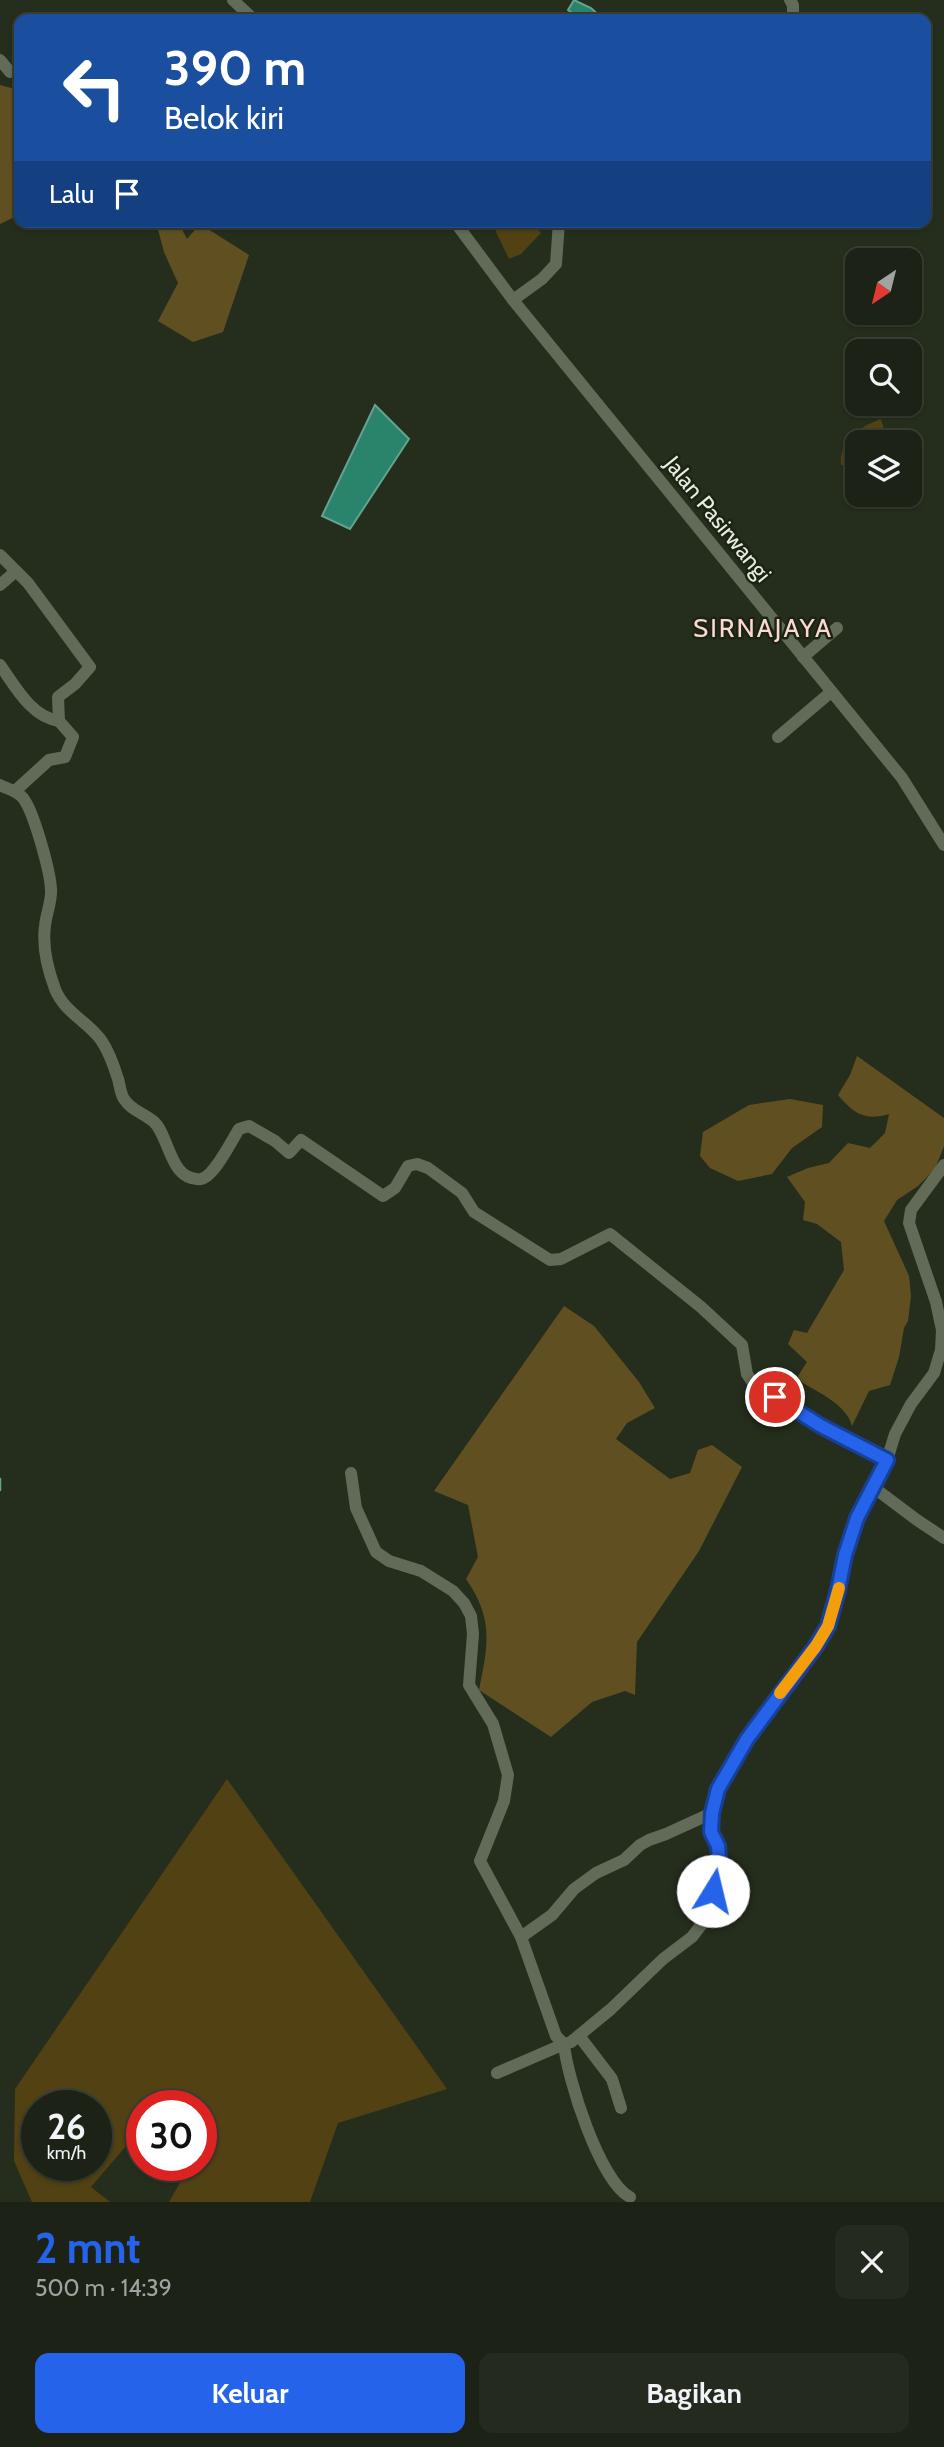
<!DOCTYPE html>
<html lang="id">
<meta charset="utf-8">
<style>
body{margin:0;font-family:Cabin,sans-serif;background:#252a1f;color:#f1f3f6;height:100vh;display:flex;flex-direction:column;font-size:26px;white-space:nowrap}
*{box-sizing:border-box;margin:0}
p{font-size:23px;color:#a0a4a1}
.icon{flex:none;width:38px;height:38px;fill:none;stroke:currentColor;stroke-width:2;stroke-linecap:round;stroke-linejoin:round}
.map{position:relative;height:2202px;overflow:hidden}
.sheet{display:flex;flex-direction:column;background:#1c2216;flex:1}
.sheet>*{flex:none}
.banner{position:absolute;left:14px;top:14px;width:917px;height:214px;border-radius:14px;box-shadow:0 2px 5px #0004,0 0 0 2px #3a3f35;background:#1a4fa0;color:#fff;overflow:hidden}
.needle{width:46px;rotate:215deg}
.fabs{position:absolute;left:845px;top:248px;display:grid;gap:14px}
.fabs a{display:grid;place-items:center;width:77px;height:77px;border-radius:14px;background:#1c2216;box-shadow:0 2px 5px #0004,0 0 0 2px #3a3f35;font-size:35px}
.speed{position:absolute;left:21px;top:2090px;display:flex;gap:14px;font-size:35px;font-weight:700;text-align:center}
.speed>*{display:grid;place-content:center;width:91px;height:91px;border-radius:50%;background:#1c2216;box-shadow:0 2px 5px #0004,0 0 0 2px #3a3f35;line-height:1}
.speed small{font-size:18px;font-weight:400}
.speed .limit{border:10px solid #d22;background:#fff;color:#111}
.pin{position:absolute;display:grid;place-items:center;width:60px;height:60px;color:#fff;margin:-30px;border:4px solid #fff;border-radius:50%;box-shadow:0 2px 7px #0007}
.me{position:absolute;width:77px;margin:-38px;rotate:9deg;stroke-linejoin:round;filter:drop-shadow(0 0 5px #0008)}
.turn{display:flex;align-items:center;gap:24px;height:147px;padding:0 35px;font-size:32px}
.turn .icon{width:91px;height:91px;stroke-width:2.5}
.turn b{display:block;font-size:49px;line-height:60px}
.then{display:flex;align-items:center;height:66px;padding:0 35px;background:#0003;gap:14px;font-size:26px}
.round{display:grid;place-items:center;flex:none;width:74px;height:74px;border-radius:14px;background:#252a1f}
.summary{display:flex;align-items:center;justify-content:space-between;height:119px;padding:0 35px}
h1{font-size:42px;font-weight:800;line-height:52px;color:#2563eb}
.cta{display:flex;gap:14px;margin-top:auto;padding:14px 35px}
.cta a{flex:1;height:80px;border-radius:14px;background:#2563eb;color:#fff;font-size:28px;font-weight:800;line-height:80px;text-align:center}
.cta a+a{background:#252a1f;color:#f1f3f6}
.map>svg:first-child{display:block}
.green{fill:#514113;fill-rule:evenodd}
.forest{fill:#605021}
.water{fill:#2a836b;stroke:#63a38f;stroke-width:2}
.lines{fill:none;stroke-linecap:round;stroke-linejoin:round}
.stream{stroke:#63a38f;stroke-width:2.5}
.minor{stroke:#616b58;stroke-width:12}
.route-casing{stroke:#184099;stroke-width:18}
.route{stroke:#2563eb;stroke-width:12}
.slow{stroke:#f59e0b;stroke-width:12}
.labels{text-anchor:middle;stroke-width:5;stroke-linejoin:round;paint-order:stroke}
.street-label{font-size:23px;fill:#e7ede2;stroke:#1b2413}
.quarter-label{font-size:26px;letter-spacing:2px;fill:#fbd8d2;stroke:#1b2413}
</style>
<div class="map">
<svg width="944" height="2202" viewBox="0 0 944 2202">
<rect width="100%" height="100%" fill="#252e1d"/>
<g class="green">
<path d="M 497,222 L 532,222 L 541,233 L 521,254 L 509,259 L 496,232 Z"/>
<path d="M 881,419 L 884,429 L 898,443 L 858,443 L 857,467 L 841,465 C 839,440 859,427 881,419 Z"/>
<path d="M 227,1779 L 447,2089 L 338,2123 L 310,2202 L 169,2202 L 190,2165 L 201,2165 L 201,2105 L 142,2105 L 142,2143 L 132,2139 L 91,2187 L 110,2202 L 32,2202 L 14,2161 L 15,2089 ZM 37,2105 L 96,2105 L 96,2165 L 37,2165 Z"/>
</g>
<g class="forest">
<path d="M 0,85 L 19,90 L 19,215 L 0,224 Z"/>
<path d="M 156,222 L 178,222 L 187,239 L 200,224 L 249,255 L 223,332 L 193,342 L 158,321 L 178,283 L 164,252 Z"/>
<path d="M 857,1056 L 944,1118 L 944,1146 L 935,1169 L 918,1186 L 897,1200 L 884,1221 L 909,1276 L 911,1296 L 908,1321 L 904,1328 L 899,1357 L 890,1385 L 869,1391 L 852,1426 C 847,1404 814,1390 796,1379 L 807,1362 L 788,1344 L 794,1330 L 807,1333 L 844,1270 L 841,1242 L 817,1224 L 803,1220 L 805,1202 L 787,1177 L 808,1168 L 829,1163 L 848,1143 L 870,1148 L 885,1133 L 889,1114 C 865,1121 854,1114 838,1095 L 850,1075 Z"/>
<path d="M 790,1099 L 823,1105 L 822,1127 L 792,1148 L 772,1174 L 738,1181 L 710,1168 L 700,1156 L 703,1132 L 749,1105 Z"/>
<path d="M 564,1306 L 594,1326 L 639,1382 L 655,1408 L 627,1423 L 616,1439 L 670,1479 L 690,1473 L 698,1450 L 712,1445 L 742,1467 L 699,1551 L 637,1642 L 635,1695 L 625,1691 L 592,1702 L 551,1737 L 479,1690 C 488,1645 494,1619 466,1579 L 478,1557 L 468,1505 L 434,1491 Z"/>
</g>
<g class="water">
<path d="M 574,0 L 591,8 L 603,19 L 580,19 L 568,10 Z"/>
<path d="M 375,405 L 409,439 L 350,529 L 322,516 Z"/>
</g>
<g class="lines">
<path class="stream" d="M 0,1479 L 0,1490"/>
<g class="minor">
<path d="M 233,0 L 253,19"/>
<path d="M 790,0 L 793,5 L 793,19"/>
<path d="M 0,60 L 10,72"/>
<path d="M 455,222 L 513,300 L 902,778 L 944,845"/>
<path d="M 513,300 L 542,279 L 556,264 L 559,222"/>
<path d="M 0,555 L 28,583 L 90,667 L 75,684 L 58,697 L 59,721 L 73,737 L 65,757 L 49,760 L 15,791"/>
<path d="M 0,585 L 16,571"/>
<path d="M 803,657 L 837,628"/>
<path d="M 0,665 C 15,686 31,717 59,721"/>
<path d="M 778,737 L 831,692"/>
<path d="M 0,785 C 8,789 17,791 23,798 C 34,812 50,871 51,889 C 52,901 46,914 45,926 C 42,947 48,970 55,989 C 64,1012 87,1021 101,1040 C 108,1050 114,1066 118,1079 C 120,1085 120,1093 124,1099 C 132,1111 142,1112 153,1121 C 170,1135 169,1182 201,1179 C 214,1177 232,1140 239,1129 L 249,1126 L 275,1141 L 289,1153 L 301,1140 L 383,1196 L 395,1188 L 408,1166 L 417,1164 L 428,1168 L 462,1193 L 474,1212 L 550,1260 L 561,1259 L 610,1234 L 701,1307 L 742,1345 L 747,1374 L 751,1380 L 820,1426 L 887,1460"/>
<path d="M 351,1473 L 356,1508 L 376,1552 L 389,1561 L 421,1571 L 453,1591 L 464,1603 L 471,1616 L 473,1634 L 469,1685 L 493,1724 L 508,1775 L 504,1801 L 480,1861 L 521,1937 L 556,2036 L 564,2044 L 571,2042 L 611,2009 L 663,1959 L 692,1937 L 705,1920 L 709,1900 L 720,1871 L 717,1846 L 711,1832 L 712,1813 L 717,1789 L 747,1739 L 816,1646 L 828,1626 L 838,1590 L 845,1555 L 857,1518 L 887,1460 L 895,1434 L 911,1404 L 934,1373 L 941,1350 L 942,1330 L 936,1302 L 909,1223 L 911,1210 L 944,1165"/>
<path d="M 873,1487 L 917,1520 L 944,1538"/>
<path d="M 521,1937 L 552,1915 L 574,1889 L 596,1873 L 624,1860 L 640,1845 L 649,1840 L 666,1834 L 712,1813"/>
<path d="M 580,2037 L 612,2079 L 621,2108"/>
<path d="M 497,2073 L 564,2044 C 567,2078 600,2182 630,2197"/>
</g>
</g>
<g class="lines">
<g class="route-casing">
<path id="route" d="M 713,1891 L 720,1871 L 718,1846 L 711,1832 L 712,1813 L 718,1789 L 747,1739 L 816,1646 L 828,1626 L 838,1590 L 845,1555 L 857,1518 L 887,1460 L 821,1426 L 775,1397"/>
</g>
<use href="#route" class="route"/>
<path class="slow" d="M 780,1693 L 816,1646 L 828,1626 L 839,1588"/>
</g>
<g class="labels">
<g class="street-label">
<text transform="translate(718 519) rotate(51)" y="8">Jalan Pasirwangi</text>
</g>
<g class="quarter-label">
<text x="763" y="637">SIRNAJAYA</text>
</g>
</g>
</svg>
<div class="fabs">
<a><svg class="needle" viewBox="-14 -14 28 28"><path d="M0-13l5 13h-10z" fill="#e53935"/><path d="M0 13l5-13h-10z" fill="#a0a4a1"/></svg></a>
<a><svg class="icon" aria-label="search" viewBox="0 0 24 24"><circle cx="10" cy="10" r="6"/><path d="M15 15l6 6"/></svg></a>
<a><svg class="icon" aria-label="layers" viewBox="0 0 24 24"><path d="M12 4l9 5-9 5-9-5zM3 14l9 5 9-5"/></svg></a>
</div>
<div class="speed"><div>26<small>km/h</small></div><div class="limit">30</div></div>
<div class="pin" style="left:775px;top:1397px;background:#d93025"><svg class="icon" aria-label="arrive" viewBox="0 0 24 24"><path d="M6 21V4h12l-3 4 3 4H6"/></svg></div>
<svg class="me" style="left:713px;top:1891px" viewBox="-20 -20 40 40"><circle r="19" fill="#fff"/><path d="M0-13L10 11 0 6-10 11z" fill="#2563eb"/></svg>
<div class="banner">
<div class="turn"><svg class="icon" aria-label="left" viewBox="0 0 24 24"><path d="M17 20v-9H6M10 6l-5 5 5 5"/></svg><div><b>390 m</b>Belok kiri</div></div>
<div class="then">Lalu<svg class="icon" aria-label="arrive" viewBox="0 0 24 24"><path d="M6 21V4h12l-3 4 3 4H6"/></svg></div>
</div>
</div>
<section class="sheet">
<div class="summary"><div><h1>2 mnt</h1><p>500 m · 14:39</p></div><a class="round"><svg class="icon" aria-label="close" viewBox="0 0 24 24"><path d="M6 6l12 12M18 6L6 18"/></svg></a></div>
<div class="cta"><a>Keluar</a><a>Bagikan</a></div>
</section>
